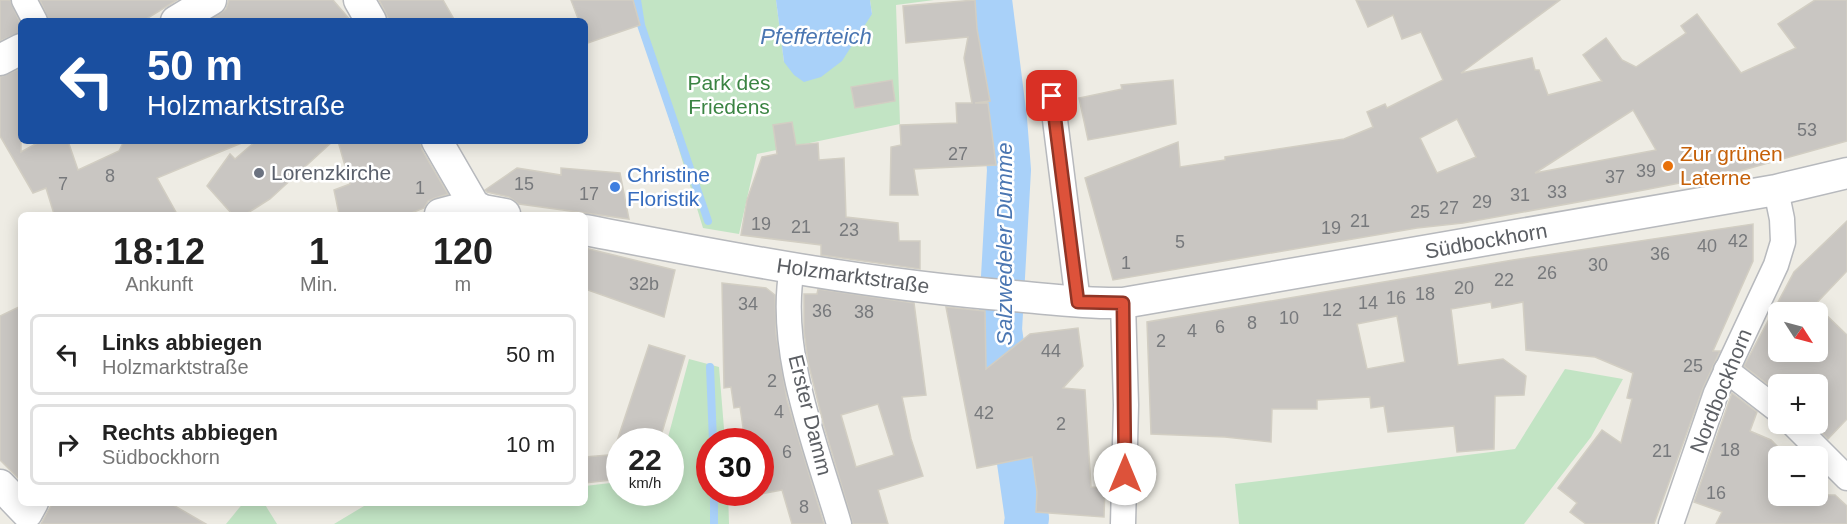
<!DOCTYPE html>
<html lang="de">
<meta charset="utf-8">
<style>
body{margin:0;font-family:Helvetica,sans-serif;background:#f2f2f2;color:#222;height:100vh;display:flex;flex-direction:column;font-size:22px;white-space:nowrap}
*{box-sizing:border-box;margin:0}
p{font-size:20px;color:#767676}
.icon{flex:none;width:33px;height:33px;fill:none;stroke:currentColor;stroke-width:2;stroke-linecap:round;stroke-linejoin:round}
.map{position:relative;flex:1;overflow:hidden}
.details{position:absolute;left:18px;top:212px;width:570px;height:294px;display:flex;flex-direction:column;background:#fff;border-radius:9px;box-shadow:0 3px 15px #0003}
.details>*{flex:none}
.hud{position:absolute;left:18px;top:18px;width:570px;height:126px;border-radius:9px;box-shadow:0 3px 15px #0003;background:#1a4fa0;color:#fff;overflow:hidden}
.needle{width:39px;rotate:126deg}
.fabs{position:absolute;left:1768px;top:302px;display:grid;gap:12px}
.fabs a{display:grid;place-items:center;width:60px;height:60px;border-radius:9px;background:#fff;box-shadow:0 3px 15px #0003;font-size:30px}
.speed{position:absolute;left:606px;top:428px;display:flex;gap:12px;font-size:30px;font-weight:700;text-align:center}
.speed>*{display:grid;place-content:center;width:78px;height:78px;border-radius:50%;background:#fff;box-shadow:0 3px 15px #0003;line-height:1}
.speed small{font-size:15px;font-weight:400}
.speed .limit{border:9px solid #d22;background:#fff;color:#111}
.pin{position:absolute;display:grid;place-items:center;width:51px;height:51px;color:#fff;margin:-26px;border-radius:12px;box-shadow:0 3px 9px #0006}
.me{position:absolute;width:66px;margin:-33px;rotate:0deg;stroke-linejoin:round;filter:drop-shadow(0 0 4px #0008)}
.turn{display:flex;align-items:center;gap:21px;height:126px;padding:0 30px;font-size:27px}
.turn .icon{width:78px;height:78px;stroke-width:2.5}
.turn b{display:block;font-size:42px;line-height:51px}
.eta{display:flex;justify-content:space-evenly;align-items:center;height:102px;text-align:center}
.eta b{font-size:36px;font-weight:600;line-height:42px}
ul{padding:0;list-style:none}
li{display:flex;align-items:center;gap:18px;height:81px;margin:0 12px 9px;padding:0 18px;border:3px solid #e0e0e0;border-radius:9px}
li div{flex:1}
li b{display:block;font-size:22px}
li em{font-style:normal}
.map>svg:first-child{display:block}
.green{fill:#c2e4c4}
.water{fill:#a9d1f9}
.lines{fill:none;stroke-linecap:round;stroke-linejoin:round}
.stream{stroke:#a9d1f9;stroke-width:8}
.river{stroke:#a9d1f9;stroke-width:44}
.building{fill:#c9c6c2;stroke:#d2cec3;stroke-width:1.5;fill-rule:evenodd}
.minor-casing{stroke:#b7b9bd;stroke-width:27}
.tertiary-casing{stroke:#b7b9bd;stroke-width:33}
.minor{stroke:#fff;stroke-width:24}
.tertiary{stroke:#fff;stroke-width:30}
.route-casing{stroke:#903526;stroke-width:15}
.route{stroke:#dd523a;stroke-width:10}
.food-dot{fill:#e8710a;stroke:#fff;stroke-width:2}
.worship-dot{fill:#6b7280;stroke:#fff;stroke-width:2}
.shop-dot{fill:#3f7fe0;stroke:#fff;stroke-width:2}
.labels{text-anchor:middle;stroke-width:5;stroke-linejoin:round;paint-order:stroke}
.number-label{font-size:18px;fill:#77797c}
.park-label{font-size:21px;fill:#3b8443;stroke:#fff}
.food-label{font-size:21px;fill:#c56008;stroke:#fff;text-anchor:start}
.worship-label{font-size:21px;fill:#5b616d;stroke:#fff;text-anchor:start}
.shop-label{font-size:21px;fill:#366cbe;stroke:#fff;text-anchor:start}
.street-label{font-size:21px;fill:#5c5f64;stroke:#fff}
.water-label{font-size:22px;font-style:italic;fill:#4a76b2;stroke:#fff}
</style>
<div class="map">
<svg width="1847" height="524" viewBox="0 0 1847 524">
<rect width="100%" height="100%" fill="#eeece4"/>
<g class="green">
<path d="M 633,0 L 776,0 L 784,62 L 872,14 L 870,0 L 934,0 L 896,5 L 900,124 L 757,154 L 739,234 L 703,228 Z"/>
<path d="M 689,359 L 719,367 L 725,441 L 710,441 L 710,492 L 728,492 L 729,524 L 334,524 L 364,506 L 412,502 L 585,502 L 585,486 L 619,482 L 620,492 L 670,492 L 670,441 L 667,441 Z"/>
<path d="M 1565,369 L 1623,379 L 1591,437 L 1524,524 L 1239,524 L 1235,484 L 1515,449 Z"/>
<path d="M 244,502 L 264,503 L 277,524 L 226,524 Z"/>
</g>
<path class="water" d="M 776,0 L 870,0 L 872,14 L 842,61 L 821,77 L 804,82 L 794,75 L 784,62 Z"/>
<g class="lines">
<g class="stream">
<path d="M 637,0 L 641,25 L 708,221"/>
<path d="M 710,367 L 713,441"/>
<path d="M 714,492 L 714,524"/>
</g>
<path class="river" d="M 990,0 L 1005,119 L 1009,170 L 1000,330 L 1027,518 L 1026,524"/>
</g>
<g class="building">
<path d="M 0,0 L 10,0 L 21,25 L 21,32 L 0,41 Z"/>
<path d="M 40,0 L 177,0 L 143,21 L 49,21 Z"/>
<path d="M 229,0 L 333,0 L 351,21 L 210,21 L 226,9 Z"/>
<path d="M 379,0 L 443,0 L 455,21 L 390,21 Z"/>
<path d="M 571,0 L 633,0 L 640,25 L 585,44 L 585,21 L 579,21 Z"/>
<path d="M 975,0 L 977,29 L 990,101 L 975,103 L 988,103 L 996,165 L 914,169 L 918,195 L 890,195 L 891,147 L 901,145 L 900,125 L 957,123 L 956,103 L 972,103 L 964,58 L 968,37 L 906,43 L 903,6 Z"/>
<path d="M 1356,0 L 1560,0 L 1461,73 L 1532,58 L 1535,70 L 1539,70 L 1548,95 L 1602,81 L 1583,55 L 1606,38 L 1622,60 L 1636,67 L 1686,33 L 1681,26 L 1697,14 L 1741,73 L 1796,48 L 1778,24 L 1815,0 L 1847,0 L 1847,141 L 1736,172 L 1644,190 L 1463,223 L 1417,228 L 1113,280 L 1085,178 L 1178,142 L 1180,167 L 1225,160 L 1225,157 L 1344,139 L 1373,127 L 1367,112 L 1385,104 L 1387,108 L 1443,80 L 1421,32 L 1402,39 L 1393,15 L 1368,27 ZM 1633,110 L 1656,150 L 1535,173 ZM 1457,119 L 1476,157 L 1437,173 L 1420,138 Z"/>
<path d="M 21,68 L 21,152 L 41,141 L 68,141 L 78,170 L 119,151 L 124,141 L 244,142 L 157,178 L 177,214 L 54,214 L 46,188 L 33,193 L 0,136 L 0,77 Z"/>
<path d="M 892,80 L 895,101 L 855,108 L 851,87 Z"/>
<path d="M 1173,80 L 1176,124 L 1088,140 L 1079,98 L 1122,89 L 1121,85 Z"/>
<path d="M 792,122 L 796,145 L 818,143 L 819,160 L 844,158 L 846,217 L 898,223 L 899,241 L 920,241 L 920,269 L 821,255 L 821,245 L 741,235 L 747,200 L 762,157 L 777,154 L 773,125 Z"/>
<path d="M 256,141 L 333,141 L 270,199 L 246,214 L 232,214 L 207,186 L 230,154 L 235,159 Z"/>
<path d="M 338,141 L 420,141 L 422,150 L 448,194 L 435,198 L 428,201 L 424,208 L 409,214 L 339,214 L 334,190 L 350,184 Z"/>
<path d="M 517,168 L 561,175 L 561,168 L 620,173 L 629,219 L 519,204 L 509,197 L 487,192 L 485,190 Z"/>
<path d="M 1847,221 L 1847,271 L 1808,312 L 1779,312 L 1779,351 L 1818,351 L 1818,307 L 1847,335 L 1847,419 L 1828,439 L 1812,423 L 1818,423 L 1818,384 L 1778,384 L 1775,390 L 1744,366 L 1794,272 Z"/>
<path d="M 1753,224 L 1753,261 L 1713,351 L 1720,351 L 1703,388 L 1654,524 L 1586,524 L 1570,512 L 1577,503 L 1558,488 L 1602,430 L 1621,443 L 1632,399 L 1627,398 L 1633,373 L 1595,357 L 1526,350 L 1523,302 L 1492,308 L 1491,302 L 1451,309 L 1458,365 L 1503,359 L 1526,376 L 1524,395 L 1495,396 L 1494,449 L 1457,452 L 1454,426 L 1388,432 L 1384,406 L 1371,408 L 1370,397 L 1317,400 L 1317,409 L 1272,409 L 1271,442 L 1225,437 L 1151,434 L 1147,322 L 1513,260 ZM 1397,316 L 1405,362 L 1367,369 L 1357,324 Z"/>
<path d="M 585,248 L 675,270 L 664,317 L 585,289 Z"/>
<path d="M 722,283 L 766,288 L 775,295 L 776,334 L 787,400 L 824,524 L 792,524 L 782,490 L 760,494 L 760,441 L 745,441 L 740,407 L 734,408 L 731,387 L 724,388 Z"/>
<path d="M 818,289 L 914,303 L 926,395 L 902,397 L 911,439 L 923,476 L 878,490 L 888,524 L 853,524 L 824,426 L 808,362 L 804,331 L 804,294 L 817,294 ZM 878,404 L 894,455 L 856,467 L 841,415 Z"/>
<path d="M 21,306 L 21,481 L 0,460 L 0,316 Z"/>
<path d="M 946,307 L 985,311 L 986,369 L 1030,334 L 1078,328 L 1083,366 L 1063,388 L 1085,390 L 1091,487 L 1105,488 L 1104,517 L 1036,512 L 1037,492 L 1032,457 L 977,468 Z"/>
<path d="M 649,345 L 685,356 L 663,429 L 659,441 L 617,441 Z"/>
<path d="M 1732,393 L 1757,412 L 1750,431 L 1771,440 L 1779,448 L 1779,495 L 1835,495 L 1847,506 L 1847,524 L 1716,524 L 1722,512 L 1694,502 Z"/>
<path d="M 620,454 L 620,479 L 585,483 L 585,457 Z"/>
<path d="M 53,502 L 168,502 L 206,524 L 41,524 Z"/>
</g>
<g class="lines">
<g class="minor-casing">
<g id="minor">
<path d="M 24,0 L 35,21"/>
<path d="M 1052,96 L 1078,302"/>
<path d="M 792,268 C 777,351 816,445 839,524"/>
<path d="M 1123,303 L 1126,405 L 1123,524"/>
<path d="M 1726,370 L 1779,411"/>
<path d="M 1792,423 L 1847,478"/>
<path d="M 1671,524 L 1716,393 L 1776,265 L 1783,242 L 1782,219 L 1776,190"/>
</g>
</g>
<g class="tertiary-casing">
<g id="tertiary">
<path d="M 359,0 L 371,21"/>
<path d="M 176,21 L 211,0"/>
<path d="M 0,60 L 21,49"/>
<path d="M 437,141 L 474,205 L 483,210 L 505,214"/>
<path d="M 440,214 L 474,205"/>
<path d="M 585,230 C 727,257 869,285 1014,296 C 1050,299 1086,304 1123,303 L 1776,190 L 1847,173"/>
<path d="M 0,485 L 27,513 L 33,502"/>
</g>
</g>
<use href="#minor" class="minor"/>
<use href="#tertiary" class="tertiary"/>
</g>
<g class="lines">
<g class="route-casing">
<path id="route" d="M 1052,96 L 1078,302 L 1123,303 L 1125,474"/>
</g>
<use href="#route" class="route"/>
</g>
<circle class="food-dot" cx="1668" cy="166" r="6"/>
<circle class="worship-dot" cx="259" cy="173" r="6"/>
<circle class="shop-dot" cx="615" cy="187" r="6"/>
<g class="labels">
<g class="number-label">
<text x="1807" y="136">53</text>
<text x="958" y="160">27</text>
<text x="1646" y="177">39</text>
<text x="110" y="182">8</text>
<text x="1615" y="183">37</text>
<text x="63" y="190">7</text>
<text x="524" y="190">15</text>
<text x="420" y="194">1</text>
<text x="1557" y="198">33</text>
<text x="589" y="200">17</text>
<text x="1520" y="201">31</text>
<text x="1482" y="208">29</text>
<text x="1449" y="214">27</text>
<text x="1420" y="218">25</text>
<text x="1360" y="227">21</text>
<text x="761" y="230">19</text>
<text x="801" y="233">21</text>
<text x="1331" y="234">19</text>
<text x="849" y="236">23</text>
<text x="1738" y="247">42</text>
<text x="1180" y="248">5</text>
<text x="1707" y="252">40</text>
<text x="1660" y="260">36</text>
<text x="1126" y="269">1</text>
<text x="1598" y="271">30</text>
<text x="1547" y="279">26</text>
<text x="1504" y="286">22</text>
<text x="644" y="290">32b</text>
<text x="1464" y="294">20</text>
<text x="1425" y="300">18</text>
<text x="1396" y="304">16</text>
<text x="1368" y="309">14</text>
<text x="748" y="310">34</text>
<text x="1332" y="316">12</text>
<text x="822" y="317">36</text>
<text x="864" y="318">38</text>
<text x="1289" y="324">10</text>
<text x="1252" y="329">8</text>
<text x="1220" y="333">6</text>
<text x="1192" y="337">4</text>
<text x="1161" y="347">2</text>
<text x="1051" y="357">44</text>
<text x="1693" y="372">25</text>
<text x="772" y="387">2</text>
<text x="779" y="418">4</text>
<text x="984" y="419">42</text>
<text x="1061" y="430">2</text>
<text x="1730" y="456">18</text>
<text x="1662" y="457">21</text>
<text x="787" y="458">6</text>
<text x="1716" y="499">16</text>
<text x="804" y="513">8</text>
</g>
<g class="park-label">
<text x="729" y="90">Park des<tspan x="729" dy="24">Friedens</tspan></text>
</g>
<g class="food-label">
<text x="1680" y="161">Zur grünen<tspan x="1680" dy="24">Laterne</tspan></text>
</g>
<g class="worship-label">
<text x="271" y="180">Lorenzkirche</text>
</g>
<g class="shop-label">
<text x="627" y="182">Christine<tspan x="627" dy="24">Floristik</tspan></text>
</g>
<g class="street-label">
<text transform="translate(1486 241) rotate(-10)" y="7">Südbockhorn</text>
<text transform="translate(853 276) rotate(8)" y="7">Holzmarktstraße</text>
<text transform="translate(1721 391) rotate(-68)" y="7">Nordbockhorn</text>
<text transform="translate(810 415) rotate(76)" y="7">Erster Damm</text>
</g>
<g class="water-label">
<text x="816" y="44">Pfefferteich</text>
<text transform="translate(1004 244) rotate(-90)" y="8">Salzwedeler Dumme</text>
</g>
</g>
</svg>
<div class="fabs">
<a><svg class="needle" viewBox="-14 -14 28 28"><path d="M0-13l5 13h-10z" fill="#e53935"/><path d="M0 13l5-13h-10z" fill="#767676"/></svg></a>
<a>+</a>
<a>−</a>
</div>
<div class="speed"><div>22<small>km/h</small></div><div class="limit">30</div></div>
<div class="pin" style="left:1052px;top:96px;background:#d93025"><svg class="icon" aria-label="arrive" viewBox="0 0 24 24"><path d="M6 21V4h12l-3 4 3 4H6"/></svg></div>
<svg class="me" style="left:1125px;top:474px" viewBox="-20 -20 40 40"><circle r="19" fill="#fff"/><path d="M0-13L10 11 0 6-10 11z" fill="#dd523a"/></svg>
<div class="hud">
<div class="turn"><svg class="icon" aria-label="left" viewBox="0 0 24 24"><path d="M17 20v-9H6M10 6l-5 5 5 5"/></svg><div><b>50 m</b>Holzmarktstraße</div></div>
</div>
<section class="details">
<div class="eta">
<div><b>18:12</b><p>Ankunft</p></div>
<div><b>1</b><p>Min.</p></div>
<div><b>120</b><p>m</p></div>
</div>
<ul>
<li><svg class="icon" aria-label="left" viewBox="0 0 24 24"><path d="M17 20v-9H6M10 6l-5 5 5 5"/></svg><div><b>Links abbiegen</b><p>Holzmarktstraße</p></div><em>50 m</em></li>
<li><svg class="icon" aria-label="right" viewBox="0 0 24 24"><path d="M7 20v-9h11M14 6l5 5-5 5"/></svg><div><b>Rechts abbiegen</b><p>Südbockhorn</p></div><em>10 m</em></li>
</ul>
</section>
</div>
